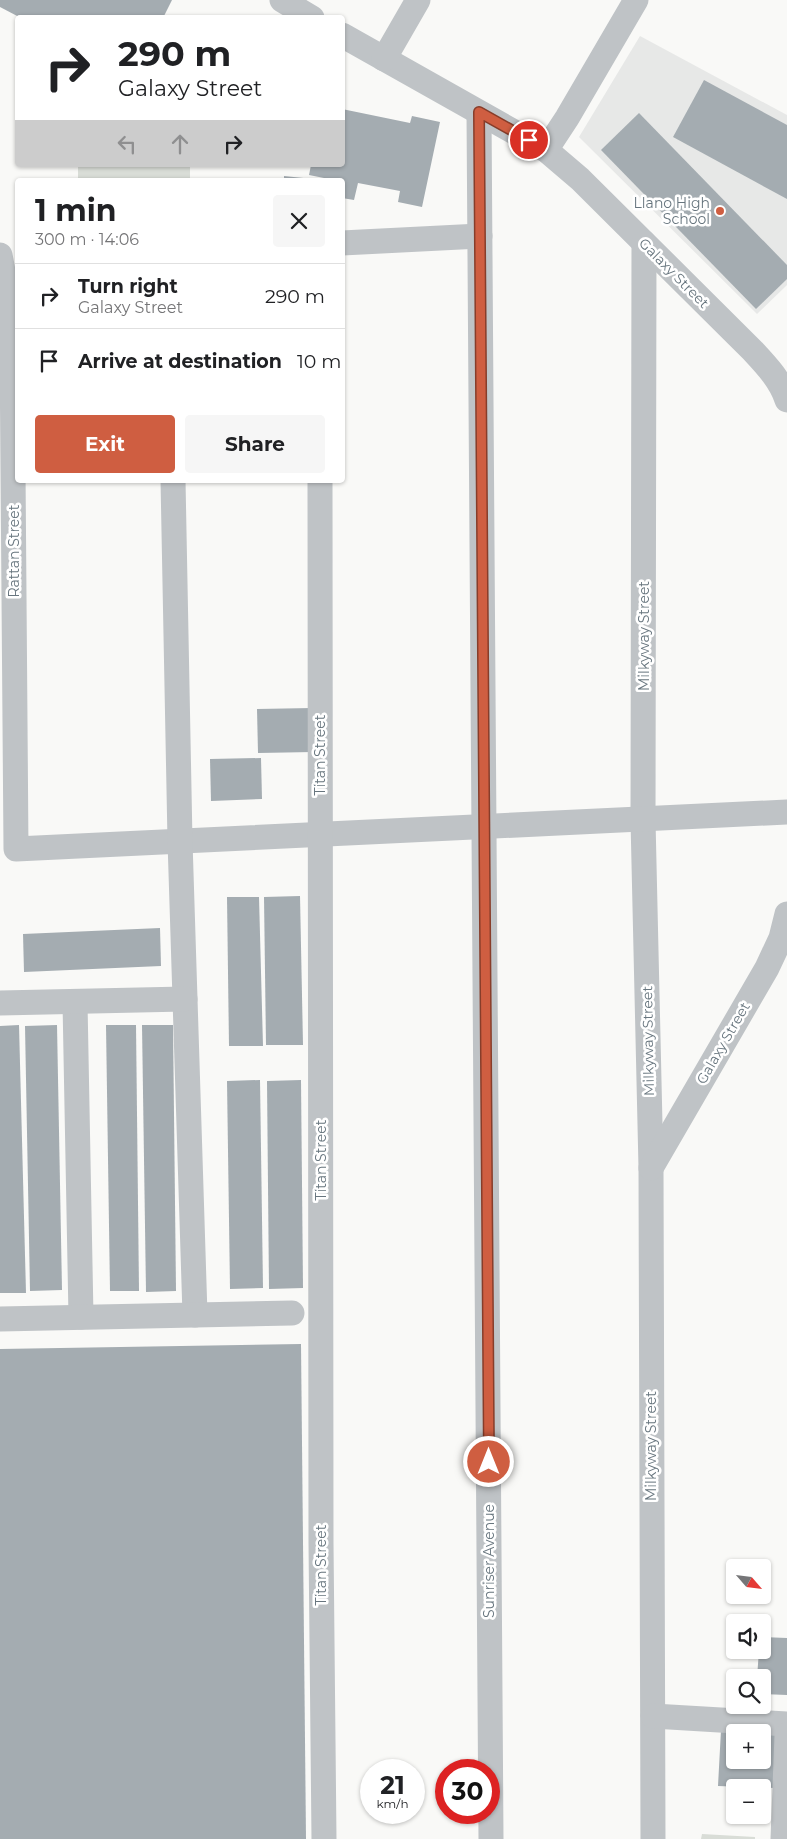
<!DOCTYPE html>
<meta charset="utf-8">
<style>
body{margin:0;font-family:Montserrat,sans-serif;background:#f6f6f6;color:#202124;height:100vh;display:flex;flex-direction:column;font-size:19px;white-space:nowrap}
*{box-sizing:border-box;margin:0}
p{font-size:16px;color:#757577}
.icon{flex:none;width:28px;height:28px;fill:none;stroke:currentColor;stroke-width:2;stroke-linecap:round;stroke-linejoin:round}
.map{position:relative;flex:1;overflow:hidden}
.panel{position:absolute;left:15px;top:178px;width:330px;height:305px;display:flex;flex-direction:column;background:#fff;border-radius:5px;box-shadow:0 1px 4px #0004}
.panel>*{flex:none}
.top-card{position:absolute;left:15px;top:15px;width:330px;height:152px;border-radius:5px;box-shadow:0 1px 4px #0004;background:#fff;color:#202124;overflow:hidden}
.needle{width:32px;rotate:118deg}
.controls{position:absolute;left:726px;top:1559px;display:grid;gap:10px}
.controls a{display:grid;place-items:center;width:45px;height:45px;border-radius:5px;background:#fff;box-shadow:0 1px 4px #0004;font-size:25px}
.speed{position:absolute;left:360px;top:1759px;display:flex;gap:10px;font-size:25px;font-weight:700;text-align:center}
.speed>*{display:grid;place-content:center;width:65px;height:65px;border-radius:50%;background:#fff;box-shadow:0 1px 4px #0004;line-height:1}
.speed small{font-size:12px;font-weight:400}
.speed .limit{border:8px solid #d22;background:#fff;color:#111}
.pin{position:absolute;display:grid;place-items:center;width:42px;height:42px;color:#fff;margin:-21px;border:2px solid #fff;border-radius:50%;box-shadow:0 1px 5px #0007}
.me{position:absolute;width:55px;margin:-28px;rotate:0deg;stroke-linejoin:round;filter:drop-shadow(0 0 4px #0008)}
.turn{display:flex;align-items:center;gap:18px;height:105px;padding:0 20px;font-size:22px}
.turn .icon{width:65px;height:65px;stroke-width:2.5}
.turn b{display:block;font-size:35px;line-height:42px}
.lanes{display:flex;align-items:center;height:48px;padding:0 20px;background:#0003;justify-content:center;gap:25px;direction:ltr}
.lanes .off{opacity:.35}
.round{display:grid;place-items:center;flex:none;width:52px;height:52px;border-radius:5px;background:#f6f6f6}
.overview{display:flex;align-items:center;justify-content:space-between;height:85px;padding:0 20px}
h1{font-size:30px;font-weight:700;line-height:38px}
.action{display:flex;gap:10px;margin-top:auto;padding:10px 20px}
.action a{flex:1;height:58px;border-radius:5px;background:#cf5e41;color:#fff;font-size:20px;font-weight:700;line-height:58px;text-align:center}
.action a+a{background:#f6f6f6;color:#202124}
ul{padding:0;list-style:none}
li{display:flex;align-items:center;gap:15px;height:65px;padding:0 20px;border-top:1px solid #e0e0e0}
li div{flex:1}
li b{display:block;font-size:19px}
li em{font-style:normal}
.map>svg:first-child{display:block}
.built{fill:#e7e8e7}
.green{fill:#d9ddd7}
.building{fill:#a4acb1}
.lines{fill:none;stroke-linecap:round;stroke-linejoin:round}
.street{stroke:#bfc3c6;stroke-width:25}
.route-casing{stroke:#873d2a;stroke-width:12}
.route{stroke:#cf5e41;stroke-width:9}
.poi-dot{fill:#cf5e41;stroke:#fff;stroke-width:2}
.labels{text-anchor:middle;stroke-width:5;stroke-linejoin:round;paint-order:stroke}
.poi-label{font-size:14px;fill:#67757e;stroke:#fff;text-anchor:end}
.street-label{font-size:14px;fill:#67757e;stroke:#fff}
</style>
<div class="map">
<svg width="787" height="1839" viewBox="0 0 787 1839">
<rect width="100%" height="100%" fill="#f9f9f7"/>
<path class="built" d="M 640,36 L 787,115 L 787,285 L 757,314 L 579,137 Z"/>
<g class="green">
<rect x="78" y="165" width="112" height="15"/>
<path d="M 702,1834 L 755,1837 L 755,1839 L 701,1839 Z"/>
</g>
<g class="building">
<path d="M 0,0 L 172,0 L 163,18 L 21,18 L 0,7 Z"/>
<path d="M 704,80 L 787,125 L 787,199 L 673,137 Z"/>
<path d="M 342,109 L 410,123 L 412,116 L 440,122 L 422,207 L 398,202 L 400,191 L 358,183 L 354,200 L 342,198 L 342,180 L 334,180 L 309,175 L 311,165 L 342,165 Z"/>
<path d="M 639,113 L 787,265 L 787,279 L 756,309 L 601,150 Z"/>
<path d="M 284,176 L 313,179 L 312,180 L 284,180 Z"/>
<path d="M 312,708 L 313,752 L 258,753 L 257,709 Z"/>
<path d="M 261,758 L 262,799 L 211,801 L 210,759 Z"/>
<path d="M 300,896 L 303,1045 L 266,1045 L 264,897 Z"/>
<path d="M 227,897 L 259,897 L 263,1046 L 229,1046 Z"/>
<path d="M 160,928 L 161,966 L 24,972 L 23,934 Z"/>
<path d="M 19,1025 L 26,1293 L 0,1293 L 0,1026 Z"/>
<path d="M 57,1025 L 62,1290 L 30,1291 L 25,1026 Z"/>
<path d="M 106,1025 L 136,1025 L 139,1291 L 110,1291 Z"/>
<path d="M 142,1025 L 173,1025 L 176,1291 L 146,1292 Z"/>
<path d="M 260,1080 L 263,1288 L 230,1289 L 227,1081 Z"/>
<path d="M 301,1080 L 303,1288 L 269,1289 L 267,1081 Z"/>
<path d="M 301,1344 L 306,1839 L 0,1839 L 0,1349 Z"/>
<path d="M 762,1637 L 787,1638 L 787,1695 L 762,1694 L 762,1678 L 757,1678 L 759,1650 L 762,1650 Z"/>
<path d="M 721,1730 L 735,1731 L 735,1760 L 762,1760 L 762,1733 L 777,1734 L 774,1788 L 718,1786 Z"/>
</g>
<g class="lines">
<g class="street">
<path d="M 282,0 L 312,18"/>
<path d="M 342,35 L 546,150 L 580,179 L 753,351 C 767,366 781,381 787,400"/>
<path d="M 384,59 L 418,0"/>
<path d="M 479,113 L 491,1839"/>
<path d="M 546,150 L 567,118 L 636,0"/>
<path d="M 342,243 L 480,236"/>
<path d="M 644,243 L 643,820 L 651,1168 L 653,1839"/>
<path d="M 0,255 L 8,297 L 12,343 L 16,849 L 787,812"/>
<path d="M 173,480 L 180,841 L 195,1315"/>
<path d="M 320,480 L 321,1543 L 324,1839"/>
<path d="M 75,1002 L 81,1317"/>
<path d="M 0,1003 L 185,999"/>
<path d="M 651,1168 L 767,968 L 781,938 L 787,914"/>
<path d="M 0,1319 L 292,1313"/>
<path d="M 653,1716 L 787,1724"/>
<path d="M 783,1839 L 787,1735"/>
</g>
</g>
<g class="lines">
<g class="route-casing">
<path id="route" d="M 489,1462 L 479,112 L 529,140"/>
</g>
<use href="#route" class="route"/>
</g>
<circle class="poi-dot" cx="720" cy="211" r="5"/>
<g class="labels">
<g class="poi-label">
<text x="710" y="208">Llano High<tspan x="710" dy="16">School</tspan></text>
</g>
<g class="street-label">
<text transform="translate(674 273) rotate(45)" y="5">Galaxy Street</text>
<text transform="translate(14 551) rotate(-90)" y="5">Rattan Street</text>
<text transform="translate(644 636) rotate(-90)" y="5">Milkyway Street</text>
<text transform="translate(320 755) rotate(-90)" y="5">Titan Street</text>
<text transform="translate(648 1041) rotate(-91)" y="5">Milkyway Street</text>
<text transform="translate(723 1043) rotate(-60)" y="5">Galaxy Street</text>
<text transform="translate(321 1160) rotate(-90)" y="5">Titan Street</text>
<text transform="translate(651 1446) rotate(-90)" y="5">Milkyway Street</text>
<text transform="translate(489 1561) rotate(-90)" y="5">Sunriser Avenue</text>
<text transform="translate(321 1565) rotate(-90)" y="5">Titan Street</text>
</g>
</g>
</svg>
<div class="controls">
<a><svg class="needle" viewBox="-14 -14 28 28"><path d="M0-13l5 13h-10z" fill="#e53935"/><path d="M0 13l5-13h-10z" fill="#757577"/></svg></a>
<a><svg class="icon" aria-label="sound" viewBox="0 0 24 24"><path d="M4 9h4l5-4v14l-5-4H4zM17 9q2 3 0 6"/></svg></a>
<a><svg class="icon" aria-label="search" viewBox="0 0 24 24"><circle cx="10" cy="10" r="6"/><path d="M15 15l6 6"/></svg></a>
<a>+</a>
<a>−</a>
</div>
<div class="speed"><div>21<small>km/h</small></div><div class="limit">30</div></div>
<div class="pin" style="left:529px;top:140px;background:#d93025"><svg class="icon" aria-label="arrive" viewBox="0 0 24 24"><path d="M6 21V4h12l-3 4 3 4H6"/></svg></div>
<svg class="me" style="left:489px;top:1462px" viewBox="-20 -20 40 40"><circle r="17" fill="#cf5e41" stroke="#fff" stroke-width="3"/><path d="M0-11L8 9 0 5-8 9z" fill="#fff"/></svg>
<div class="top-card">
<div class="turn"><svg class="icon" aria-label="right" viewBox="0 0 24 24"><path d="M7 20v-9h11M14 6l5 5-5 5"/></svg><div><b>290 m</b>Galaxy Street</div></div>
<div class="lanes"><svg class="icon off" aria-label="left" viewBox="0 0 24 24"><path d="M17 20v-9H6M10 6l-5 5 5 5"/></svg><svg class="icon off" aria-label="ahead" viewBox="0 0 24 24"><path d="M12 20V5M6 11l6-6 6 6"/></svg><svg class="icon" aria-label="right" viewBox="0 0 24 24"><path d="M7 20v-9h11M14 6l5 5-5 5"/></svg></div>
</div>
<section class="panel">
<div class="overview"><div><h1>1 min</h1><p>300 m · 14:06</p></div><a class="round"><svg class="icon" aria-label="close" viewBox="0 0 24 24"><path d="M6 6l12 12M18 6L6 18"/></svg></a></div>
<ul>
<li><svg class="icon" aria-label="right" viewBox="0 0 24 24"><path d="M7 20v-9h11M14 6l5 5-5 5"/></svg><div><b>Turn right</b><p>Galaxy Street</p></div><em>290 m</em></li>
<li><svg class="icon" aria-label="arrive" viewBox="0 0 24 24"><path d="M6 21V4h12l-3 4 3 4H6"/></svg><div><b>Arrive at destination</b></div><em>10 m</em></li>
</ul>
<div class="action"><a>Exit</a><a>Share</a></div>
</section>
</div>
